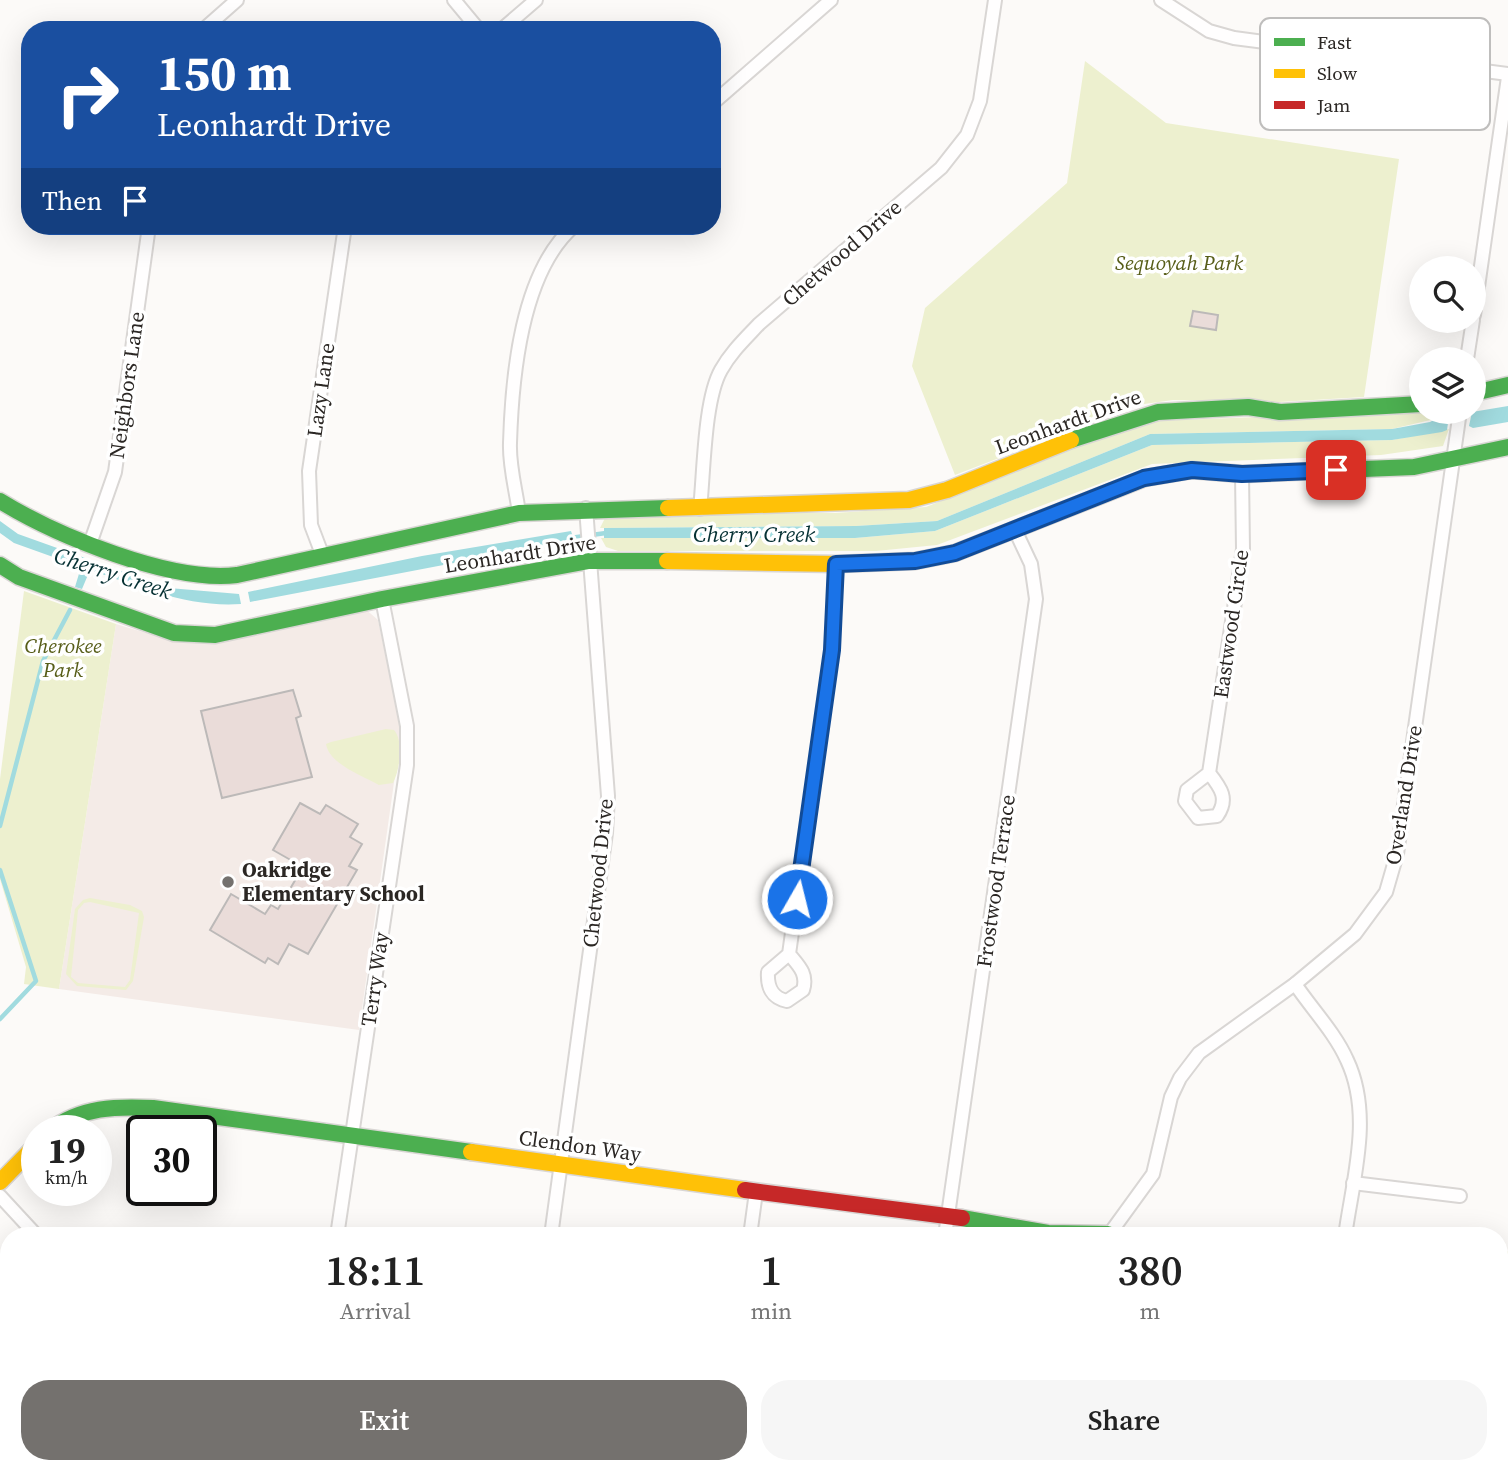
<!DOCTYPE html>
<style>
body{margin:0;font-family:"Source Serif 4",serif;background:#f6f6f6;color:#222;height:100vh;display:flex;flex-direction:column;font-size:26px;white-space:nowrap}
*{box-sizing:border-box;margin:0}
p{font-size:23px;color:#767676}
.icon{flex:none;width:38px;height:38px;fill:none;stroke:currentColor;stroke-width:2;stroke-linecap:round;stroke-linejoin:round}
.map{position:relative;flex:1;overflow:hidden}
.details{position:absolute;left:0px;top:1227px;width:1508px;height:247px;display:flex;flex-direction:column;background:#fff;border-radius:28px 28px 0 0;box-shadow:0 7px 28px #0002}
.details>*{flex:none}
.top-card{position:absolute;left:21px;top:21px;width:700px;height:214px;border-radius:28px;box-shadow:0 7px 28px #0002;background:#1a4fa0;color:#fff;overflow:hidden}
.fabs{position:absolute;left:1409px;top:256px;display:grid;gap:14px}
.fabs a{display:grid;place-items:center;width:77px;height:77px;border-radius:50%;background:#fff;box-shadow:0 7px 28px #0002;font-size:35px}
.speed{position:absolute;left:21px;top:1115px;display:flex;gap:14px;font-size:35px;font-weight:700;text-align:center}
.speed>*{display:grid;place-content:center;width:91px;height:91px;border-radius:50%;background:#fff;box-shadow:0 7px 28px #0002;line-height:1}
.speed small{font-size:18px;font-weight:400}
.speed .limit{border:4px solid #111;border-radius:10px;background:#fff;color:#111}
.pin{position:absolute;display:grid;place-items:center;width:60px;height:60px;color:#fff;margin:-30px;border-radius:14px;box-shadow:0 4px 10px #0006}
.me{position:absolute;width:77px;margin:-38px;rotate:8deg;stroke-linejoin:round;filter:drop-shadow(0 0 5px #0008)}
.turn{display:flex;align-items:center;gap:24px;height:147px;padding:0 21px;font-size:32px}
.turn .icon{width:91px;height:91px;stroke-width:2.5}
.turn b{display:block;font-size:49px;line-height:60px}
.then{display:flex;align-items:center;height:66px;padding:0 21px;background:#0003;gap:14px;font-size:26px}
.eta{display:flex;justify-content:space-evenly;align-items:center;height:119px;text-align:center}
.eta b{font-size:42px;font-weight:600;line-height:49px}
.button{display:flex;gap:14px;margin-top:auto;padding:14px 21px}
.button a{flex:1;height:80px;border-radius:28px;background:#74716e;color:#fff;font-size:28px;font-weight:600;line-height:80px;text-align:center}
.button a+a{background:#f6f6f6;color:#222}
.map>svg:first-child{display:block}
.education{fill:#f4ebe7}
.green{fill:#edf0cf;fill-rule:evenodd}
.water{fill:#a1dbdf}
.lines{fill:none;stroke-linecap:round;stroke-linejoin:round}
.stream{stroke:#a1dbdf;stroke-width:4.5}
.building{fill:#eadcd9;stroke:#bcb9b8;stroke-width:2}
.street-casing{stroke:#d9d6d4;stroke-width:16}
.fast-casing{stroke:#d9d6d4;stroke-width:19}
.slow-casing{stroke:#d9d6d4;stroke-width:19}
.jam-casing{stroke:#d9d6d4;stroke-width:19}
.street{stroke:#fffefe;stroke-width:12}
.fast{stroke:#4caf50;stroke-width:16}
.slow{stroke:#ffc107;stroke-width:16}
.jam{stroke:#c62828;stroke-width:16}
.route-casing{stroke:#114b97;stroke-width:18}
.route{stroke:#1a73e8;stroke-width:12}
.poi-dot{fill:#74716e;stroke:#fff;stroke-width:2.5}
.labels{text-anchor:middle;stroke-width:7;stroke-linejoin:round;paint-order:stroke}
.street-label{font-size:21px;fill:#2b2724;stroke:#fff}
.park-label{font-size:21px;font-style:italic;fill:#575d18;stroke:#fff}
.poi-label{font-size:21px;font-weight:bold;fill:#2b2724;stroke:#fff;text-anchor:start}
.water-label{font-size:23px;font-style:italic;fill:#063134;stroke:#fff}
.key{fill:#fff;stroke:#bfbebd;stroke-width:2}
.key-label{font-size:19px;fill:#2b2724}
</style>
<div class="map">
<svg width="1508" height="1473" viewBox="0 0 1508 1473">
<rect width="100%" height="100%" fill="#fcfaf8"/>
<path class="education" d="M 363,607 L 378,620 L 399,718 L 400,740 L 359,1030 L 59,989 L 116,624 L 170,640 L 208,643 Z"/>
<g class="green">
<path d="M 1085,61 L 1166,123 L 1399,159 L 1364,397 L 1279,402 L 1173,400 L 1137,405 L 955,475 L 912,366 L 925,308 L 1067,183 Z"/>
<path d="M 1421,411 L 1449,411 L 1452,415 L 1392,429 L 1150,434 L 937,521 L 856,526 L 600,528 L 605,518 L 617,512 L 835,513 L 926,507 L 1124,428 L 1151,421 Z"/>
<path d="M 1449,429 L 1443,446 L 1381,455 L 1152,464 L 937,545 L 876,551 L 618,551 L 606,547 L 601,538 L 855,538 L 935,531 L 1152,445 L 1392,440 Z"/>
<path d="M 24,591 L 116,624 L 59,989 L 24,984 L 26,967 L 0,879 L 0,779 Z"/>
<path d="M 386,729 L 394,730 C 404,742 400,769 393,783 L 379,785 C 363,776 329,764 326,744 L 331,742 Z"/>
<path d="M 90,898 L 130,905 L 142,911 L 144,917 L 133,981 L 126,990 L 77,986 L 66,974 L 75,909 L 83,900 ZM 90,902 L 139,913 L 130,980 L 125,987 L 78,983 L 71,977 L 78,910 L 84,903 Z"/>
<path d="M 1508,1251 L 1508,1473 L 1449,1473 L 1450,1465 L 1500,1465 L 1500,1255 Z"/>
</g>
<g class="water">
<path d="M 1508,406 L 1508,422 L 1473,428 L 1469,426 L 1472,412 Z"/>
<path d="M 1443,415 L 1449,416 L 1447,430 L 1442,432 L 1392,440 L 1152,445 L 935,531 L 855,538 L 604,538 L 604,528 L 856,526 L 937,521 L 1150,434 L 1392,429 L 1430,422 Z"/>
<path d="M 0,521 L 18,534 L 169,588 L 239,594 L 241,604 C 189,608 138,586 90,570 L 82,589 L 75,587 L 81,567 L 14,543 L 0,533 Z"/>
<path d="M 571,531 L 574,540 L 250,602 L 248,592 L 422,556 Z"/>
</g>
<g class="lines">
<g class="stream">
<path d="M 570,538 L 606,533"/>
<path d="M 0,826 L 43,661 L 70,610"/>
<path d="M 0,870 L 36,981 L 0,1019"/>
</g>
</g>
<g class="building">
<path d="M 1193,311 L 1218,315 L 1216,330 L 1190,326 Z"/>
<path d="M 293,690 L 301,716 L 296,718 L 312,777 L 222,798 L 201,711 Z"/>
<path d="M 300,803 L 320,814 L 326,805 L 358,824 L 350,837 L 362,844 L 349,866 L 357,870 L 308,954 L 289,944 L 278,964 L 268,958 L 265,963 L 210,930 L 231,894 L 265,914 L 271,905 L 278,909 L 303,867 L 273,850 Z"/>
</g>
<g class="lines">
<g class="street-casing">
<g id="street">
<path d="M 454,0 L 479,30"/>
<path d="M 1161,0 L 1209,31 L 1234,38 L 1508,74"/>
<path d="M 203,30 L 237,0"/>
<path d="M 501,30 L 536,0"/>
<path d="M 712,104 L 831,0"/>
<path d="M 1474,315 L 1508,77"/>
<path d="M 1467,359 L 1473,320"/>
<path d="M 700,509 C 704,472 704,400 721,370 C 731,352 745,339 759,324 L 941,168 L 967,135 L 980,101 L 995,0"/>
<path d="M 519,513 C 516,490 509,466 510,443 C 512,376 521,272 574,226"/>
<path d="M 91,541 L 115,472 L 149,226"/>
<path d="M 322,554 L 311,525 L 309,471 L 345,226"/>
<path d="M 1209,773 C 1221,788 1229,799 1217,816 L 1198,818 L 1185,801 L 1187,790 L 1209,773 L 1243,549 L 1242,474"/>
<path d="M 789,954 C 799,966 808,974 803,990 L 787,1001 C 772,998 767,987 768,972 L 789,954 L 832,650 L 836,564"/>
<path d="M 1295,984 C 1312,1009 1335,1033 1347,1060 C 1373,1115 1353,1178 1345,1236"/>
<path d="M 1353,1183 L 1460,1196"/>
<path d="M 0,1196 L 37,1236"/>
<path d="M 337,1236 L 407,765 L 407,726 L 382,599"/>
<path d="M 551,1236 L 606,833 L 608,796 L 586,508"/>
<path d="M 750,1236 L 756,1192"/>
<path d="M 945,1236 L 1036,599 L 1031,564 L 1015,530"/>
<path d="M 1108,1236 L 1153,1174 L 1171,1097 L 1180,1078 L 1199,1053 L 1295,984 L 1355,934 L 1386,892 L 1397,854 L 1460,411"/>
<path d="M 44,1473 L 50,1465"/>
<path d="M 290,1473 L 296,1465"/>
<path d="M 516,1473 L 518,1465"/>
<path d="M 715,1473 L 716,1465"/>
<path d="M 911,1473 L 912,1465"/>
<path d="M 1115,1473 L 1116,1465"/>
<path d="M 1312,1473 L 1313,1465"/>
</g>
</g>
<g class="fast-casing">
<g id="fast">
<path d="M 1474,393 L 1508,385"/>
<path d="M 1071,440 L 1158,412 L 1248,407 L 1280,412 L 1421,404"/>
<path d="M 0,501 C 57,536 171,583 237,575 L 519,513 L 668,508"/>
<path d="M 1031,523 L 1145,478 L 1192,470 L 1242,474 L 1414,467 L 1508,447"/>
<path d="M 0,565 L 19,577 L 174,633 L 215,635 L 382,599 L 589,561 L 667,561"/>
<path d="M 51,1130 C 81,1107 116,1106 153,1108 L 471,1152"/>
<path d="M 962,1218 L 1048,1233 L 1108,1234"/>
</g>
</g>
<g class="slow-casing">
<g id="slow">
<path d="M 668,508 L 909,500 L 947,490 L 1071,440"/>
<path d="M 667,561 L 836,564 L 915,561 L 955,553 L 1031,523"/>
<path d="M 471,1152 L 745,1190"/>
<path d="M 0,1182 L 37,1144"/>
</g>
</g>
<g class="jam-casing">
<path id="jam" d="M 745,1190 L 962,1218"/>
</g>
<use href="#street" class="street"/>
<use href="#fast" class="fast"/>
<use href="#slow" class="slow"/>
<use href="#jam" class="jam"/>
</g>
<g class="lines">
<g class="route-casing">
<path id="route" d="M 797,899 L 832,650 L 836,564 L 915,561 L 955,553 L 1144,478 L 1192,470 L 1242,474 L 1336,470"/>
</g>
<use href="#route" class="route"/>
</g>
<circle class="poi-dot" cx="228" cy="882" r="7"/>
<g class="labels">
<g class="street-label">
<text transform="translate(842 253) rotate(-41)" y="7">Chetwood Drive</text>
<text transform="translate(127 385) rotate(-82)" y="7">Neighbors Lane</text>
<text transform="translate(321 390) rotate(-82)" y="7">Lazy Lane</text>
<text transform="translate(1068 422) rotate(-20)" y="7">Leonhardt Drive</text>
<text transform="translate(520 554) rotate(-9)" y="7">Leonhardt Drive</text>
<text transform="translate(1231 624) rotate(-82)" y="7">Eastwood Circle</text>
<text transform="translate(1404 795) rotate(-81)" y="7">Overland Drive</text>
<text transform="translate(598 873) rotate(-84)" y="7">Chetwood Drive</text>
<text transform="translate(996 881) rotate(-82)" y="7">Frostwood Terrace</text>
<text transform="translate(375 979) rotate(-82)" y="7">Terry Way</text>
<text transform="translate(580 1146) rotate(8)" y="7">Clendon Way</text>
</g>
<g class="park-label">
<text x="1179" y="270">Sequoyah Park</text>
<text x="63" y="653">Cherokee<tspan x="63" dy="24">Park</tspan></text>
</g>
<g class="poi-label">
<text x="242" y="877">Oakridge<tspan x="242" dy="24">Elementary School</tspan></text>
</g>
<g class="water-label">
<text x="754" y="542">Cherry Creek</text>
<text transform="translate(113 573) rotate(18)" y="8">Cherry Creek</text>
</g>
</g>
<rect x="1260" y="18" width="230" height="112" rx="10" class="key"/>
<rect x="1274" y="38" width="31" height="8" fill="#4caf50"/>
<rect x="1274" y="69" width="31" height="9" fill="#ffc107"/>
<rect x="1274" y="101" width="31" height="8" fill="#c62828"/>
<g class="key-label">
<text x="1317" y="49">Fast</text>
<text x="1317" y="80">Slow</text>
<text x="1317" y="112">Jam</text>
</g>
</svg>
<div class="fabs">
<a><svg class="icon" aria-label="search" viewBox="0 0 24 24"><circle cx="10" cy="10" r="6"/><path d="M15 15l6 6"/></svg></a>
<a><svg class="icon" aria-label="layers" viewBox="0 0 24 24"><path d="M12 4l9 5-9 5-9-5zM3 14l9 5 9-5"/></svg></a>
</div>
<div class="speed"><div>19<small>km/h</small></div><div class="limit">30</div></div>
<div class="pin" style="left:1336px;top:470px;background:#d93025"><svg class="icon" aria-label="arrive" viewBox="0 0 24 24"><path d="M6 21V4h12l-3 4 3 4H6"/></svg></div>
<svg class="me" style="left:797px;top:899px" viewBox="-20 -20 40 40"><circle r="17" fill="#1a73e8" stroke="#fff" stroke-width="3"/><path d="M0-11L8 9 0 5-8 9z" fill="#fff"/></svg>
<div class="top-card">
<div class="turn"><svg class="icon" aria-label="right" viewBox="0 0 24 24"><path d="M7 20v-9h11M14 6l5 5-5 5"/></svg><div><b>150 m</b>Leonhardt Drive</div></div>
<div class="then">Then<svg class="icon" aria-label="arrive" viewBox="0 0 24 24"><path d="M6 21V4h12l-3 4 3 4H6"/></svg></div>
</div>
<section class="details">
<div class="eta">
<div><b>18:11</b><p>Arrival</p></div>
<div><b>1</b><p>min</p></div>
<div><b>380</b><p>m</p></div>
</div>
<div class="button"><a>Exit</a><a>Share</a></div>
</section>
</div>
